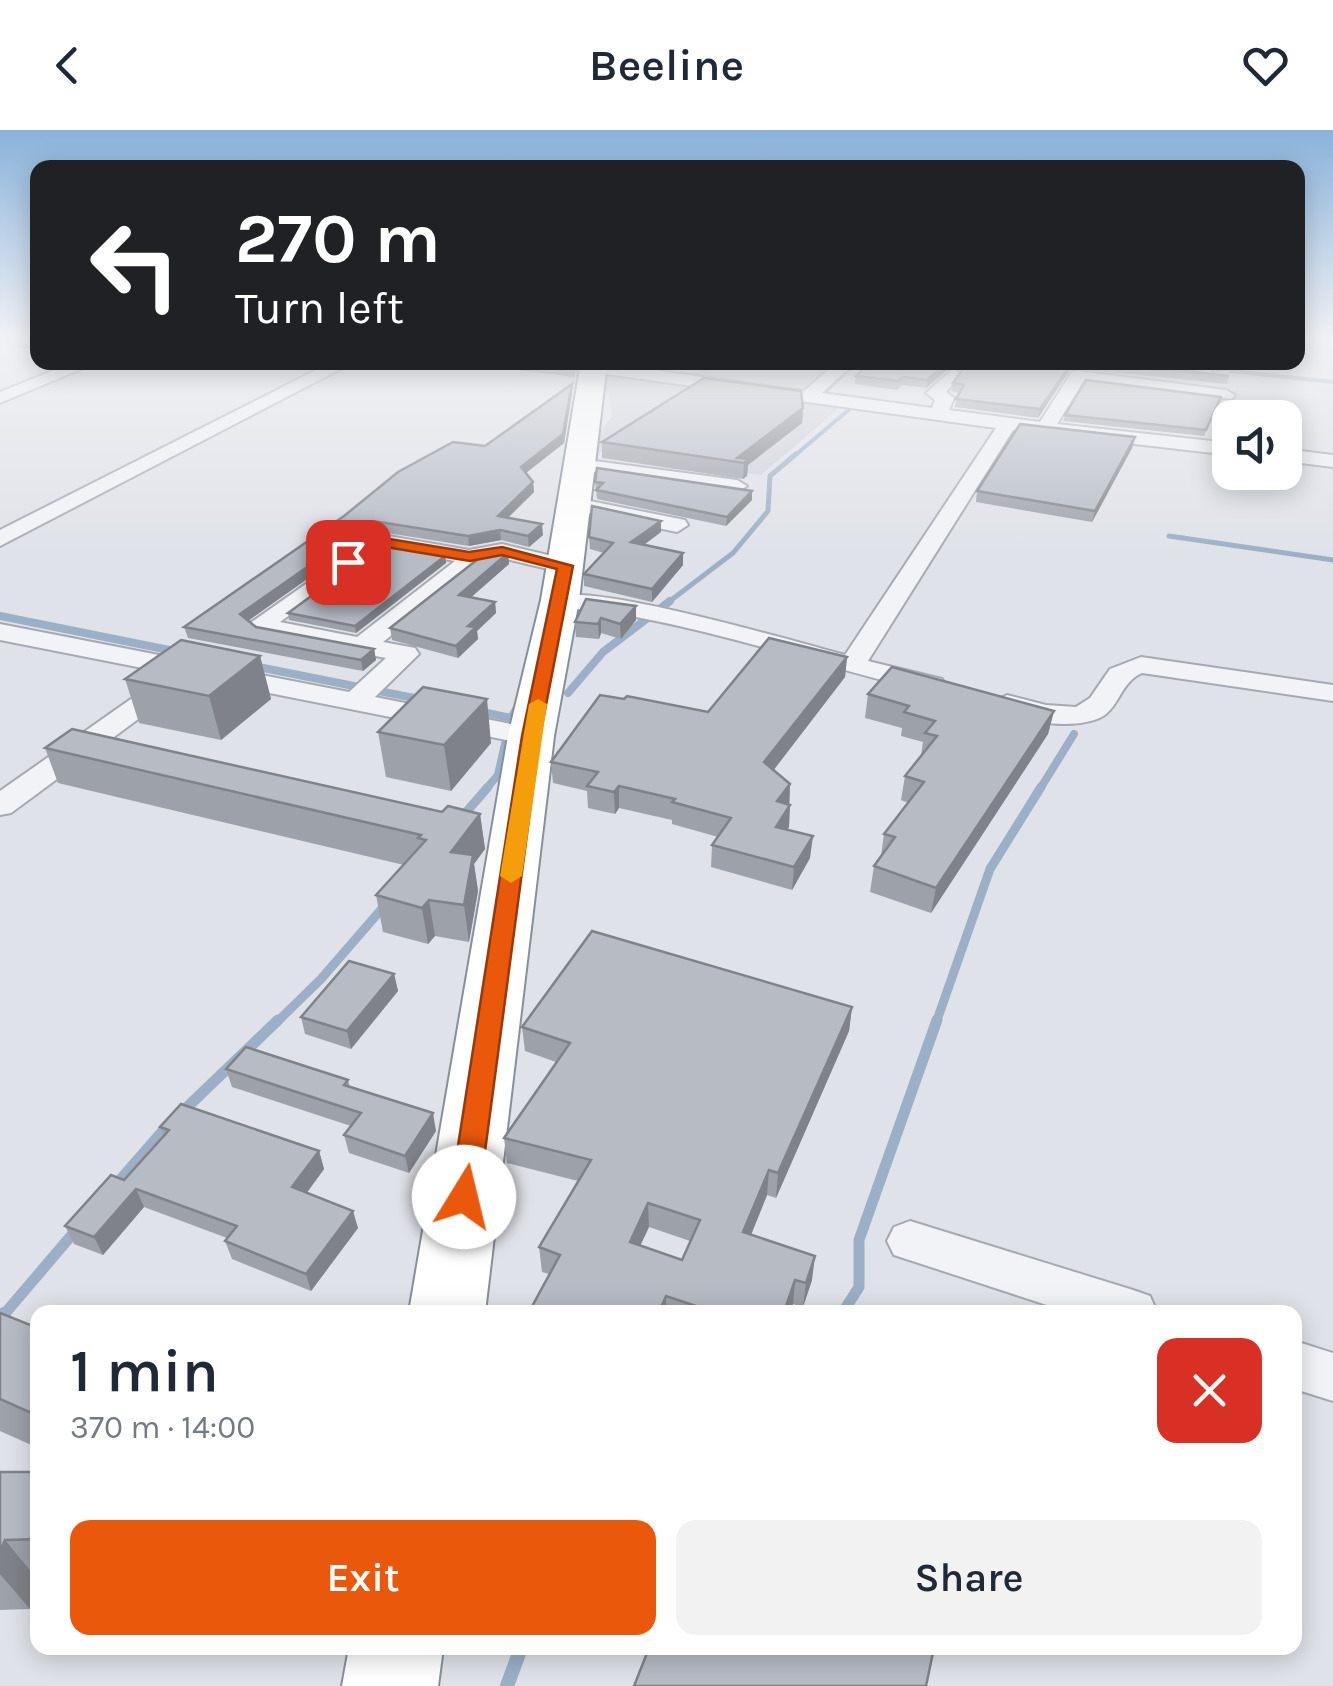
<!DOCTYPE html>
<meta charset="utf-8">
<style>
body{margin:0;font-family:Karla,sans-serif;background:#f2f2f3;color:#1f2937;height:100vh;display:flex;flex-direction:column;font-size:38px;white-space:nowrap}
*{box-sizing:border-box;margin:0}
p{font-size:32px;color:#747a83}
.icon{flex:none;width:55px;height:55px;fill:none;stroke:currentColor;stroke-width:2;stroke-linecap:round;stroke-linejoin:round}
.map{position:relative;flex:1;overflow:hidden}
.side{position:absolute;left:30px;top:1175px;width:1272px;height:350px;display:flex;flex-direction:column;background:#fff;border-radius:20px;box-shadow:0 5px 25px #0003}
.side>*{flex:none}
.banner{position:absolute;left:30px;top:30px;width:1275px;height:210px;border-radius:20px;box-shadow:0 5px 25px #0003;background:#202124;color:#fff;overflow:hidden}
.buttons{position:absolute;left:1212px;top:270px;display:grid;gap:20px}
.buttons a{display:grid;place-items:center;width:90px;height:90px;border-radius:20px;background:#fff;box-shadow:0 5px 25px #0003;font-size:50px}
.pin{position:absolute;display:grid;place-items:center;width:85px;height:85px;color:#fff;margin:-42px;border-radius:20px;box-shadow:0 5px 15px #0006}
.me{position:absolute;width:110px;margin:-55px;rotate:9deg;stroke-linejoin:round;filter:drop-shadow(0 0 8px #0008)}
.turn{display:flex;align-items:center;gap:35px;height:210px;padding:0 40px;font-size:45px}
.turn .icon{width:130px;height:130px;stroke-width:2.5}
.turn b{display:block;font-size:70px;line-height:85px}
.round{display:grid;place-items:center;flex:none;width:105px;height:105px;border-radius:20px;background:#f2f2f3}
.overview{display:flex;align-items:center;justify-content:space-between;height:170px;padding:0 40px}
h1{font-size:60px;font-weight:600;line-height:75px}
.button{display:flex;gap:20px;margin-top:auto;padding:20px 40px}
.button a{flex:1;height:115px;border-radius:20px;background:#ea580c;color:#fff;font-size:40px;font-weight:600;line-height:115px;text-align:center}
.button a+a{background:#f2f2f3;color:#1f2937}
header{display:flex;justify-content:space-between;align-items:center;height:130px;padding:0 40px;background:#fff;font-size:45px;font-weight:600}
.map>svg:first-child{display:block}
.built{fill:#cdd1d9}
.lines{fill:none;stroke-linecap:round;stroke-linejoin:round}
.stream-far5{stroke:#9bafc6;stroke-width:4}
.stream-far4{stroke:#9bafc6;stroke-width:5}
.stream-far3{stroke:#9bafc6;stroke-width:8}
.stream-far2{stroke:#9bafc6;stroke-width:9}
.stream-far1{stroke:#9bafc6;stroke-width:11}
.stream{stroke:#9bafc6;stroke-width:14}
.street-casing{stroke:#a5a9b2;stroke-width:4}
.highway-casing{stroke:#878f9d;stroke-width:4}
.street{fill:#f1f3f6;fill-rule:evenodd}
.highway{fill:#fff;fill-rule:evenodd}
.wall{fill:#9da1a9;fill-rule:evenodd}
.shaded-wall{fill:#7f8389}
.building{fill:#b6bbc4;stroke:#7f8389;stroke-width:2.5;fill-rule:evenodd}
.route{fill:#ea580c;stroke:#983908;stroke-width:2.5}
.slow{fill:#f59e0b}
</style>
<header><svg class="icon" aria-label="back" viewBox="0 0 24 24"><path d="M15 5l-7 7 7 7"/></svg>Beeline<svg class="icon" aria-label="heart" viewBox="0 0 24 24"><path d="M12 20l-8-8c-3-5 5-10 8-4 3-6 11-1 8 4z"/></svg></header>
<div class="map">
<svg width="1333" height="1556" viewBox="0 0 1333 1556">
<rect width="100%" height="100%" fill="#dfe2e8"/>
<path class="built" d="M 712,233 L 841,233 L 802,267 L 844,274 L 761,345 L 596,322 L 601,301 L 612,286 L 608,263 L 601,259 L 602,241 L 684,250 Z"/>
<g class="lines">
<g class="stream-far5">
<path d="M 0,213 L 38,218"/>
<path d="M 1231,241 L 1333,252"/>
<path d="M 822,264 L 857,232"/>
<path d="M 793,327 L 852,277 L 842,275"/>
</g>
<g class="stream-far4">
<path d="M 1169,406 L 1333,430"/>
<path d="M 666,474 L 733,423 L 768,381 L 770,346 L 796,324"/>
</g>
<g class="stream-far3">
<path d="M 0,486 L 179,522"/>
<path d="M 253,536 L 419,569"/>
<path d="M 568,563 L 603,522 L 670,471"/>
<path d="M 478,581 L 511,588 L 519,574"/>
<path d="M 486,659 L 498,645 L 505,614"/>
<path d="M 1040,659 L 1074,604"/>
</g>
<g class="stream-far2">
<path d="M 462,687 L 488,657"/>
<path d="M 276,893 L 321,849 L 386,774"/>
<path d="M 936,893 L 990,739 L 1041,657"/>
</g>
<g class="stream-far1">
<path d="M 180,984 L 278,890"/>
<path d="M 113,1058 L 168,995"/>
<path d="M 843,1182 L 859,1157 L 859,1110 L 937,890"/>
<path d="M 2,1187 L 76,1100"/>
</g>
<g class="stream">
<path d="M 0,1189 L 4,1184"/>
<path d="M 507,1556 L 521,1518"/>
</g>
<g class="street-casing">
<g id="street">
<path d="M 74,232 L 98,232 L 0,273 L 0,262 Z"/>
<path d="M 332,232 L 354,232 L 0,416 L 0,400 Z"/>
<path d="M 547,232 L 595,232 L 804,261 L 838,232 L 856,232 L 822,263 L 932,278 L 935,270 L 926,263 L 953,239 L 961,244 L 946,262 L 954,268 L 949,280 L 1040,292 L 1072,242 L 1078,241 L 1226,260 L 1235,265 L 1232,269 L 1083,252 L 1057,294 L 1230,313 L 1230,325 L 1013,300 L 868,531 L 942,549 L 946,555 L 932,563 C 834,539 736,506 636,487 C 618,484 556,479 548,470 C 570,445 803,514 845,525 L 996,298 L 555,237 Z"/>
<path d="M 1212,232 L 1228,232 L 1227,238 L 1213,241 Z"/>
<path d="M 1285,319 L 1333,325 L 1333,337 L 1285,331 Z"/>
<path d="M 580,329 L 737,350 L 747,356 L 737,362 L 573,339 L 570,335 Z"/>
<path d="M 590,371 L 685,390 L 688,395 L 677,402 L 582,382 L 579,377 L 582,372 Z"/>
<path d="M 377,404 L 469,420 L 502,414 L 573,431 L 577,436 L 573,441 L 565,443 L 502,428 L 487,429 L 383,512 L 415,518 L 419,524 L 375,567 L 541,600 L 546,606 L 541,612 L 531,615 L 184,546 L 187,550 L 183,556 L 11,683 L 0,685 L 0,661 L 168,543 L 0,510 L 0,494 L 349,562 L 386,528 L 259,504 L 246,496 ZM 381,418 L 455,431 L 357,507 L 280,492 Z"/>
<path d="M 1141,527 L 1333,555 L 1333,571 L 1142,543 C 1122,552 1121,571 1106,584 C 1084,602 1010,594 993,573 L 1007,565 L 1046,575 L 1076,577 L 1090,568 L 1110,539 Z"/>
<path d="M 910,1091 L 1133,1160 L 1150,1166 L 1157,1182 L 1068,1182 L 894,1125 L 887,1111 L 894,1097 Z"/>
<path d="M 1295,1211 L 1333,1223 L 1333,1271 L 1295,1259 Z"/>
</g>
</g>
<g class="highway-casing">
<g id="highway">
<path d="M 581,232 L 607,232 L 579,470 L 554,606 L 485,1182 L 409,1182 L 508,606 L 541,470 Z"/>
<path d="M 349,1518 L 443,1518 L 438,1556 L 342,1556 Z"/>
</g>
</g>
<use href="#street" class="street"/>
<use href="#highway" class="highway"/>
</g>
<g class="wall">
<path d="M 355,232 L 565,232 L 574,234 L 575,244 L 574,247 L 471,234 L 448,235 L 439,240 L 392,234 L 382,239 L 356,235 Z"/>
<path d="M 632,232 L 673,232 L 665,238 Z"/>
<path d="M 870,232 L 1114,232 L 1229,246 L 1227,254 L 1071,238 L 1038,288 L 955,277 L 956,269 L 960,263 L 951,261 L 953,253 L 962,241 L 953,235 L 926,258 L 902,255 L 897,260 L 855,254 L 856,246 Z"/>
<path d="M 572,254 L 572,263 L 564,313 L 526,343 L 533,352 L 534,362 L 508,388 L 543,405 L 529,417 L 501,410 L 469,416 L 375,401 L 248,491 L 256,497 L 374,519 L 376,530 L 363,541 L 188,508 L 184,497 L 344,386 L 485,316 Z"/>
<path d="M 1221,267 L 1204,306 L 1063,291 L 1065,285 Z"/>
<path d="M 803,278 L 802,293 L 748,335 L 747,346 L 743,349 L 602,328 L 602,312 Z"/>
<path d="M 1135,307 L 1132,318 L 1092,392 L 976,372 L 977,361 Z"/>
<path d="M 595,352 L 752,370 L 726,396 L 597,369 Z"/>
<path d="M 661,391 L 661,402 L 644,415 L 683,435 L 652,472 L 584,456 L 584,444 L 604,423 L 590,419 L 589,407 Z"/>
<path d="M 508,423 L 509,434 L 471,467 L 495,472 L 496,483 L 477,501 L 478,509 L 458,528 L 392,510 L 390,498 Z"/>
<path d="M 445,426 L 446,433 L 356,503 L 289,490 L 288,483 Z"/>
<path d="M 636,476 L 636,490 L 621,509 L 601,503 L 599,509 L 576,507 L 575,492 Z"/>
<path d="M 260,526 L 271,569 L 221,610 L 139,593 L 125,549 Z"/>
<path d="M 847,527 L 845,547 L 773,640 L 790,654 L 789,697 L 787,700 L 810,728 L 792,760 L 711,737 L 712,715 L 718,707 L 672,694 L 672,690 L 619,678 L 615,684 L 588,678 L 587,661 L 553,653 L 551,632 L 624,569 L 708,582 Z"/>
<path d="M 868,564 L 1054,581 L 1048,604 L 931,783 L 870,762 L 874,736 L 881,726 L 884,704 L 908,673 L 901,670 L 905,646 L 921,625 L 923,612 L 901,606 L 902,598 L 865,588 Z"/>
<path d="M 378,602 L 491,613 L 451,661 L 386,647 Z"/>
<path d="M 45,618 L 442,682 L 480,684 L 485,719 L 474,734 L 478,761 L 469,812 L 435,806 L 428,814 L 383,802 L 376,765 L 404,735 L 58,653 Z"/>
<path d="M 394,844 L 398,861 L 351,919 L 305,904 L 301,887 Z"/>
<path d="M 852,877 L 849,901 L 776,1068 L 767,1065 L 751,1105 L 812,1150 L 803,1177 L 793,1174 L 790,1182 L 529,1182 L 549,1144 L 542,1142 L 539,1117 L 578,1051 L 507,1033 L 504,1008 L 556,932 L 525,921 L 522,897 ZM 649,1097 L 690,1111 L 682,1130 L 640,1116 Z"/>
<path d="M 226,939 L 348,950 L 350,957 L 436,1001 L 409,1043 L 349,1023 L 344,1005 L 351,996 L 232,957 Z"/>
<path d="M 160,997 L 319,1021 L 324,1039 L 307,1062 L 358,1098 L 311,1161 L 232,1129 L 225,1111 L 227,1108 L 144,1077 L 103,1125 L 74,1114 L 65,1096 L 124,1050 L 164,1005 Z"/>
<path d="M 0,1183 L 38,1198 L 38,1318 L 0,1301 Z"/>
<path d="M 0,1342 L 38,1342 L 38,1458 L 30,1479 L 0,1480 Z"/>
</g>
<g class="shaded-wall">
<path d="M 381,232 L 392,232 L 392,234 L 382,239 Z"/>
<path d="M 438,232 L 448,232 L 448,235 L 439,240 Z"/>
<path d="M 948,232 L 953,232 L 953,235 L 926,258 L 927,250 Z"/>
<path d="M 1072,232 L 1071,238 L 1038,288 L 1040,279 Z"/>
<path d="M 572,254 L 572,263 L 564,313 L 522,346 L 521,337 Z"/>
<path d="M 803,278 L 802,293 L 748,335 L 747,346 L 743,349 L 744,333 L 737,328 Z"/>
<path d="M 1135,307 L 1132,318 L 1092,392 L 1095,381 Z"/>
<path d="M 533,352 L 534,362 L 499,396 L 498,386 Z"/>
<path d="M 752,361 L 752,370 L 726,396 L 727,387 Z"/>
<path d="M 373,391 L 375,401 L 242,495 L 240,484 Z"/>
<path d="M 661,391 L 661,402 L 631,424 L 631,412 Z"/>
<path d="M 542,394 L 543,405 L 529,417 L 528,406 Z"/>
<path d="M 500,400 L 501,410 L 469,416 L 468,406 Z"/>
<path d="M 508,423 L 509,434 L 460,477 L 459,465 Z"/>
<path d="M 683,423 L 683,435 L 652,472 L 652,459 Z"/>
<path d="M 445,426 L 446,433 L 356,503 L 355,496 Z"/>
<path d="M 495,472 L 496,483 L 477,501 L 478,509 L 458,528 L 456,516 L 468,496 Z"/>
<path d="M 636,476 L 636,490 L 621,509 L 620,494 Z"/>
<path d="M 601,488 L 601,503 L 599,509 L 598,494 Z"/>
<path d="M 374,519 L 376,530 L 363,541 L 361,530 Z"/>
<path d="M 260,526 L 271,569 L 221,610 L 209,566 Z"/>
<path d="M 847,527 L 845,547 L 763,654 L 764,632 Z"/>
<path d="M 487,569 L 491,613 L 451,661 L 444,615 Z"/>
<path d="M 1054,581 L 1048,604 L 931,783 L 936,758 Z"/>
<path d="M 790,654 L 789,676 L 777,671 Z"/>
<path d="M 619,656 L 619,678 L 615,684 L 614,662 Z"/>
<path d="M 790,675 L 789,697 L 774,719 L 776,697 Z"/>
<path d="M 480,684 L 485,719 L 474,734 L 478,761 L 469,812 L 464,775 L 451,722 Z"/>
<path d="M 813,706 L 810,728 L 792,760 L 794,737 Z"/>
<path d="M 429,770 L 435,806 L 428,814 L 422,778 Z"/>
<path d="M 394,844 L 398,861 L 351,919 L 347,901 Z"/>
<path d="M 852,877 L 849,901 L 776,1068 L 778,1043 Z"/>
<path d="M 433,983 L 436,1001 L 409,1043 L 405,1026 Z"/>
<path d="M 319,1021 L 324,1039 L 298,1075 L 292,1057 Z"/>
<path d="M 769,1040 L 767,1065 L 742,1127 L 743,1102 Z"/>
<path d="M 136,1059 L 144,1077 L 103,1125 L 94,1107 Z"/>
<path d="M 648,1073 L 649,1097 L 630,1137 L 630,1112 Z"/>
<path d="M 353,1081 L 358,1098 L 311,1161 L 306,1144 Z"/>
<path d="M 815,1126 L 812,1150 L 803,1177 L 806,1153 Z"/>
<path d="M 795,1150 L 793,1174 L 790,1182 L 784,1182 Z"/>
<path d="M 666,1166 L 666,1182 L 659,1182 Z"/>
<path d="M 5,1410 L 38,1450 L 38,1458 L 30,1479 L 0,1444 L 0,1421 Z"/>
</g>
<g class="building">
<path d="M 534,232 L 565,232 L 574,234 L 574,237 Z"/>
<path d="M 870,232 L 948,232 L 927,250 L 903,247 L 898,251 L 856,246 Z"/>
<path d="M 962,232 L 1072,232 L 1040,279 L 956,269 L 964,255 L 953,253 L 966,235 Z"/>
<path d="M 1094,232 L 1114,232 L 1229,246 Z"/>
<path d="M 704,248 L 801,261 L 803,278 L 737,328 L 748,329 L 744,333 L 602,312 Z"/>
<path d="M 1086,250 L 1221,267 L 1206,300 L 1065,285 Z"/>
<path d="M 572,254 L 563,304 L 521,337 L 533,352 L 498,386 L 542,394 L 528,406 L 500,400 L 468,406 L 373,391 L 240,484 L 256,497 L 374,519 L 361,530 L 184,497 L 344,386 L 398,342 L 453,312 L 485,316 Z"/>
<path d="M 1020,294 L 1135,307 L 1095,381 L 977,361 Z"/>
<path d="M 597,338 L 752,361 L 727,387 L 596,360 L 603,353 L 595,352 Z"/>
<path d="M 592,376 L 661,391 L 631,412 L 683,423 L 652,459 L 584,444 L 613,413 L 589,407 Z"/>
<path d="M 381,415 L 445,426 L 355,496 L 288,483 Z"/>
<path d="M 487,422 L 508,423 L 459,465 L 495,472 L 468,496 L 476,497 L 456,516 L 390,498 Z"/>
<path d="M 586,469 L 636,476 L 620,494 L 601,488 L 598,494 L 575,492 Z"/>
<path d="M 769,508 L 847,527 L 764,632 L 790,654 L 777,671 L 790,675 L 776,697 L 813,706 L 794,737 L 712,715 L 731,688 L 672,672 L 675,669 L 619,656 L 614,662 L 587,656 L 598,642 L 551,632 L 600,565 L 624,569 L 627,566 L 708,582 Z"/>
<path d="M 181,510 L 260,526 L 209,566 L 125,549 Z"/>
<path d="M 892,537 L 1054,581 L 936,758 L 874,736 L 895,707 L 884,704 L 924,652 L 905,646 L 937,606 L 925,603 L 935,591 L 904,582 L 909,576 L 868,564 Z"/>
<path d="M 423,557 L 487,569 L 444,615 L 378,602 Z"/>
<path d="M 72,599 L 442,682 L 448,676 L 480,684 L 451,722 L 473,725 L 464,775 L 429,770 L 422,778 L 376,765 L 426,710 L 418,708 L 421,705 L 45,618 Z"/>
<path d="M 592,801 L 852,877 L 778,1043 L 769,1040 L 743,1102 L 815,1126 L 806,1153 L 795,1150 L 784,1182 L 714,1182 L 666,1166 L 659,1182 L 529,1182 L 560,1125 L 539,1117 L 591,1030 L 504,1008 L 570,913 L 522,897 ZM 648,1073 L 700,1090 L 682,1130 L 630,1112 Z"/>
<path d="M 349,831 L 394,844 L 347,901 L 301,887 Z"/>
<path d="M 246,917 L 348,950 L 344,955 L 433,983 L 405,1026 L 344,1005 L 361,983 L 226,939 Z"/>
<path d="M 181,974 L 319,1021 L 292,1057 L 353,1081 L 306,1144 L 225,1111 L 237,1096 L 136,1059 L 94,1107 L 65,1096 L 111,1045 L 124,1050 L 169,1000 L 160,997 Z"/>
<path d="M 0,1183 L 38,1198 L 38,1286 L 0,1269 Z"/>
<path d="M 0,1342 L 38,1342 L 38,1409 L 5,1410 L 0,1421 Z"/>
<path d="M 649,1518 L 934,1518 L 926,1556 L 634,1556 Z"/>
</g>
<linearGradient id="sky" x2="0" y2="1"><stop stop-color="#89b2da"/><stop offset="0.49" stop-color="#f1f2f5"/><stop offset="1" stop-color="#f1f2f5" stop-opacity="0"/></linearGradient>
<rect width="1333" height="426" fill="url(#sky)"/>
<path class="route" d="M 377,407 L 469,422 L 502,417 L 573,436 L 540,606 L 479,1067 L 475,1075 L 464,1079 L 454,1075 L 450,1067 L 522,606 L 557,439 L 502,425 L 470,431 L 380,416 L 353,435 L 342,435 L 342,429 Z"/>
<path class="slow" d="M 538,569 L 547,574 L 522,746 L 511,753 L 500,746 L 529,574 Z"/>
</svg>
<div class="buttons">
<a><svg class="icon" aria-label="sound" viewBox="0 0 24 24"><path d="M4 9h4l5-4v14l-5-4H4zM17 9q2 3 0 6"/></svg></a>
</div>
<div class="pin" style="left:348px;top:432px;background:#d93025"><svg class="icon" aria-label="arrive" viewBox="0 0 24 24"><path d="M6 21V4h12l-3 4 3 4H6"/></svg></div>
<svg class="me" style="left:464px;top:1067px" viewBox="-20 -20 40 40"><circle r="19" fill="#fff"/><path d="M0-13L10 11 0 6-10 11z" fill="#ea580c"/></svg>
<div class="banner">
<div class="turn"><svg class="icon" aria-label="left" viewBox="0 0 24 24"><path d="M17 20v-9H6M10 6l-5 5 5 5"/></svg><div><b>270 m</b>Turn left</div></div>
</div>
<section class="side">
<div class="overview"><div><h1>1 min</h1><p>370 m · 14:00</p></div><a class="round" style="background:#d93025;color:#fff"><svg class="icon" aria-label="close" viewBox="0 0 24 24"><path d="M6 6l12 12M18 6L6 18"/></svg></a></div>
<div class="button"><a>Exit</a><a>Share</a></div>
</section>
</div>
